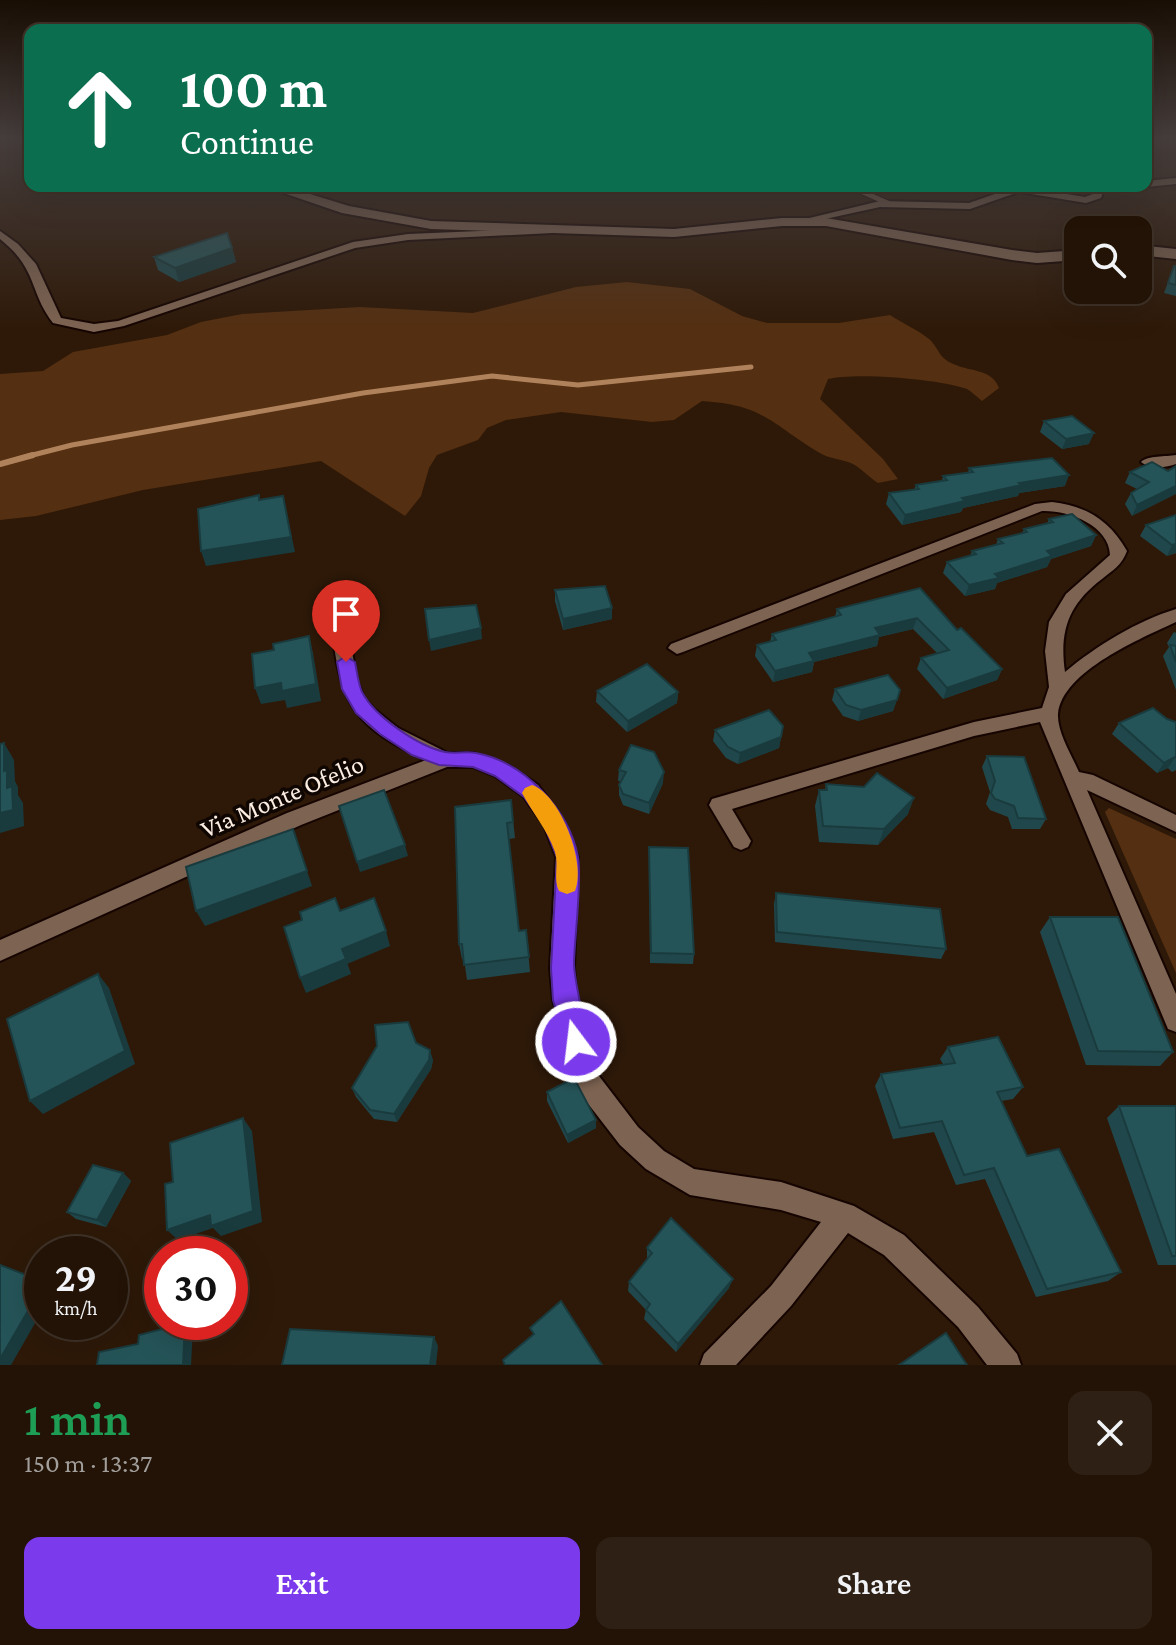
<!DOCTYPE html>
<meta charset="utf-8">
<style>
body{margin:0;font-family:"Crimson Pro",serif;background:#2e2014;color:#f1f3f6;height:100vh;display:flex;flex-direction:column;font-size:30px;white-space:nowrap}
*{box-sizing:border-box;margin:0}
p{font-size:26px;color:#a29e9b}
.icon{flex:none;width:44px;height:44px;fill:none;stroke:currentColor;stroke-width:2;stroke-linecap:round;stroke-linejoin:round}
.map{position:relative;height:1365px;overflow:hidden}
.sheet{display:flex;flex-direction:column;background:#221306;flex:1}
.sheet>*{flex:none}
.guide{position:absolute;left:24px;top:24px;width:1128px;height:168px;border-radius:16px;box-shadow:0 8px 32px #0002,0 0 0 2px #3f3228;background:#0b6e4f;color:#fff;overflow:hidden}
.fabs{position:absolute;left:1064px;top:216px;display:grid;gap:16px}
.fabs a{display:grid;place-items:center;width:88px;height:88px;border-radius:16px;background:#221306;box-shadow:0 8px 32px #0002,0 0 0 2px #3f3228;font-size:40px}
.speed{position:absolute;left:24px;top:1236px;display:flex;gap:16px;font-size:40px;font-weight:700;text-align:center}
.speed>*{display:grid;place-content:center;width:104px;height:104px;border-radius:50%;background:#221306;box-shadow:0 8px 32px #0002,0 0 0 2px #3f3228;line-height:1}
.speed small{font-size:20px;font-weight:400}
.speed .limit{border:12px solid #d22;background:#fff;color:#111}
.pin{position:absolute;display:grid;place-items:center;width:68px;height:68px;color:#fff;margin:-82px -34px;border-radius:50% 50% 50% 0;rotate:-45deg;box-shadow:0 0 8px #0007}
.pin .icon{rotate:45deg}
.me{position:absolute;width:88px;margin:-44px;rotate:345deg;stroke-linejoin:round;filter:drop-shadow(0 0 6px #0008)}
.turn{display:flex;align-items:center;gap:28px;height:168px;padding:0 24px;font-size:36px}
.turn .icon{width:104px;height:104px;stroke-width:2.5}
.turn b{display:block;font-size:56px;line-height:68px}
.round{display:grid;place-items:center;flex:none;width:84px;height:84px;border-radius:16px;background:#2e2014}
.summary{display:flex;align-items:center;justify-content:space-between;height:136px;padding:0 24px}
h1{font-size:48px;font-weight:600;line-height:60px;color:#1e9e55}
.action{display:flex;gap:16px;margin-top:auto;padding:16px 24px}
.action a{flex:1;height:92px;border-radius:16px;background:#7c3aed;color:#fff;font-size:32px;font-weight:600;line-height:92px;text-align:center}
.action a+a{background:#2e2014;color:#f1f3f6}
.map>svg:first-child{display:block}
.green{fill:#542f11}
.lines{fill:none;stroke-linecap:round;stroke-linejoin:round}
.stream-far1{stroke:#b0825b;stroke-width:5}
.stream{stroke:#b0825b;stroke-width:6}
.lane-casing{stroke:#150400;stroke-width:7}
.street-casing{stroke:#150400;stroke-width:4}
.secondary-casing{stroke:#150400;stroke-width:4}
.lane{stroke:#7d6351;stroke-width:5}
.street{fill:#7d6351;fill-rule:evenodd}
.secondary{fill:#7d6351;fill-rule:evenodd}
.wall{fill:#20484c}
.shaded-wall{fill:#1a3b3e}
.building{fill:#255458;stroke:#1a3b3e;stroke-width:2}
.route{fill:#7c3aed;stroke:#51269a;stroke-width:2}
.slow{fill:#f59e0b}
.labels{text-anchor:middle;stroke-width:7;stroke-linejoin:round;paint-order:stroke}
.near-street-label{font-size:26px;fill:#fcede3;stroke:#0f0602}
</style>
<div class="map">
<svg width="1176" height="1365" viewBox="0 0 1176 1365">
<rect width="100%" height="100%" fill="#2e1908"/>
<g class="green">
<path d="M 627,282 L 690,289 L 742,316 L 767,323 L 839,323 L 890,315 C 902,323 918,330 929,339 C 940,349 938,359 956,365 C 972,372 992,369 999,388 L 982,401 C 977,397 972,392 967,389 C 940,379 856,372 828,379 L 820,399 L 883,459 L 898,479 L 878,483 C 869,477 862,469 853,464 C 842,459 829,459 818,452 C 770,423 764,405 702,401 L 674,420 L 652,422 L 561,412 L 506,420 L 487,428 L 478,440 L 437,455 L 429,468 L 421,496 L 405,516 L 321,461 L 143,490 L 36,516 L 0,520 L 0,374 L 43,371 L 73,352 L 167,335 L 201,322 L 242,314 L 360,307 L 473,313 L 576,287 Z"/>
<path d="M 1109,808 L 1176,839 L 1176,973 L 1105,812 Z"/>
</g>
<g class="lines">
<path class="stream-far1" d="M 25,457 L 72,445 L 363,393 L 492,376 L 578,385 L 751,367"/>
<path class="stream" d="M 0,464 L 33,455"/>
<g class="lane-casing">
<path id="lane" d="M 849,186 L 890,204"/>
</g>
<g class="street-casing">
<g id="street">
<path d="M 1176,178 L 1176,184 L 1146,187 L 1143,186 L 1146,186 L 1146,181 Z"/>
<path d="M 1018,186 L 1085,197 L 1093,194 L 1093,190 L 1106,186 L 1131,186 L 1103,192 L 1101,198 L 1086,203 L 1019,192 L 970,209 L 880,207 L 802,224 L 797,221 L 880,201 L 969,203 Z"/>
<path d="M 548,228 L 552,229 L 552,233 L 408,240 L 355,248 L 124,326 L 94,332 L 53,323 C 29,292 38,269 0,239 L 0,231 L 18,244 L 36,264 L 61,318 L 94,324 L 118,321 L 353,242 L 408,234 Z"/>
<path d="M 1176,455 L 1176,464 C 1166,468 1149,469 1141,462 C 1148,455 1166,457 1176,455 Z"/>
<path d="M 1052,502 C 1087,506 1110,521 1127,551 C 1122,565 1113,570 1102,579 C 1069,604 1059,630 1065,672 C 1096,646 1137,621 1176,609 L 1176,622 C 1142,638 1062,671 1058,714 C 1057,732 1072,756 1079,772 L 1093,775 L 1176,815 L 1176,832 L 1087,790 L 1176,994 L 1176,1032 L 1168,1029 L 1040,722 L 974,736 L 732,809 L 751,841 L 748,847 L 741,850 L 734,847 L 709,805 L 712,799 L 719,797 L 974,722 L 1042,708 L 1049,687 L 1045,651 L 1049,622 L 1066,594 L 1110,555 C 1109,525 1068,510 1042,511 L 683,652 L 677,654 L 668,648 L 671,644 L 1035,504 Z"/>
<path d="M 337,603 L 345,609 L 357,681 L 364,698 L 374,709 L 398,728 L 440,749 L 447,753 L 474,753 L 509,766 L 538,785 L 560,815 L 578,857 L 574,968 L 577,1000 L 599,1076 L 638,1127 L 664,1151 L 694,1169 L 781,1182 L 854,1206 L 904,1235 L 978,1307 L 1017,1354 L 1021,1365 L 987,1365 L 958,1327 L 884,1255 L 848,1233 L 791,1306 L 736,1365 L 700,1365 L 704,1354 L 771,1286 L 821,1222 L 781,1210 L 690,1195 L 646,1169 L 620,1145 L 579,1092 L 553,1000 L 550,968 L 556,857 L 544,825 L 524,797 L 495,776 L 473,767 L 447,767 L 301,825 L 0,961 L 0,940 L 287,813 L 426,760 C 342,722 340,694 329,609 Z"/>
</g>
</g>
<g class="secondary-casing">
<g id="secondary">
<path d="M 263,186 L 284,186 L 349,206 L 431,221 L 674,229 L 782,218 L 826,218 L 1012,250 L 1037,253 L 1078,250 L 1078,260 L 1037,263 L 1012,260 L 826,226 L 782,226 L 674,237 L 431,229 L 342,213 Z"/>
<path d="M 1138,245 L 1176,249 L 1176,259 L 1138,255 Z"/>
</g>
</g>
<use href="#lane" class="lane"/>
<use href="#street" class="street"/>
<use href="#secondary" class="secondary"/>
</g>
<g class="wall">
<path d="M 232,248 L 236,262 L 179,282 L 158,270 L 154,257 Z"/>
<path d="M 1174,266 L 1176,266 L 1176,296 L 1164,293 Z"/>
<path d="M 1044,421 L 1089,444 L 1062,449 L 1040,432 Z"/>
<path d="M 969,468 L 1065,486 L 1019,493 L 1018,496 L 963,508 L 961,512 L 902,525 L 886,504 L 889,493 L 914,490 L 916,485 L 942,481 L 943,476 L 968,473 Z"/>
<path d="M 1168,471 L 1132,516 L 1125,504 L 1131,493 L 1137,489 L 1125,483 L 1130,472 Z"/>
<path d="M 1176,515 L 1176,553 L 1167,556 L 1140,536 L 1146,525 Z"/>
<path d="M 1049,519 L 1096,535 L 1091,546 L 1051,559 L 1047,567 L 997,583 L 995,589 L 965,596 L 943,573 L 947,562 L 970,556 L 972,551 L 996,545 L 998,539 L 1022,534 L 1024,529 L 1047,524 Z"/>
<path d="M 920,588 L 957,630 L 1002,669 L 997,680 L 943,699 L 917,669 L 921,658 L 937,653 L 913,629 L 879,637 L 877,646 L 814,662 L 812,672 L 773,682 L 755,656 L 757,645 L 770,642 L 772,634 L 835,617 L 837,609 Z"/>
<path d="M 555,590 L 612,608 L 612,619 L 563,630 L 555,601 Z"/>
<path d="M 1174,632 L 1176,633 L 1176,690 L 1163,656 L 1169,647 L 1167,643 Z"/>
<path d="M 835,689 L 900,690 L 893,711 L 858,721 L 843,716 L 832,700 Z"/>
<path d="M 597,691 L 678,692 L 677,703 L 627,732 L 596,702 Z"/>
<path d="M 1167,719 L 1176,722 L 1176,770 L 1172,772 L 1168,768 L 1157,773 L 1112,734 L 1119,723 Z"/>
<path d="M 715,730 L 781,737 L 779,748 L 738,764 L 726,758 L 713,741 Z"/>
<path d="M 987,756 L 1046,819 L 1040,829 L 1012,829 L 1008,817 L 990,810 L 986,804 L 990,792 L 982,767 Z"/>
<path d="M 619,770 L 663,783 L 649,814 L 623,805 L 619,795 L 619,785 L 621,781 L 618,781 Z"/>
<path d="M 826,784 L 908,814 L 878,845 L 819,842 L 815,806 L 819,790 L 825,790 Z"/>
<path d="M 511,800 L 515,838 L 509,839 L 519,931 L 526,930 L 530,972 L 467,980 L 464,959 L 462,959 L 459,944 Z"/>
<path d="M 649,847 L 694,954 L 693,964 L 650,963 Z"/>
<path d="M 776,893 L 946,949 L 941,959 L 775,942 L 774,904 Z"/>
<path d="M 1050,917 L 1173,1052 L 1160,1066 L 1086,1065 L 1040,932 Z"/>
<path d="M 416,1043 L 433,1060 L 431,1069 L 397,1122 L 374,1119 L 356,1097 L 352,1088 Z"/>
<path d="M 948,1047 L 1023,1087 L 1013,1099 L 1001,1101 L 1027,1156 L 1121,1272 L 1108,1281 L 1036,1297 L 985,1179 L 956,1185 L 934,1132 L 893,1139 L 875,1086 L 881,1074 L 943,1064 L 940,1059 Z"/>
<path d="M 547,1092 L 596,1128 L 568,1143 L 547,1101 Z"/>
<path d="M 1119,1106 L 1176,1106 L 1176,1265 L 1158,1265 L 1107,1118 Z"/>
<path d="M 123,1173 L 131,1181 L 106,1227 L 76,1219 L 67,1212 Z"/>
<path d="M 647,1248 L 729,1288 L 676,1352 L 644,1319 L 646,1310 L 628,1291 L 629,1282 L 647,1259 Z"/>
</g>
<g class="shaded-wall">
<path d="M 232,248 L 236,262 L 179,282 L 175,268 Z"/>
<path d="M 1094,433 L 1089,444 L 1062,449 L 1066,439 Z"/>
<path d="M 1069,475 L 1065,486 L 1019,493 L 1018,496 L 963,508 L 961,512 L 902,525 L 905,515 L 1019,483 Z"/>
<path d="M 1176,486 L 1176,494 L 1132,516 L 1137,505 Z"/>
<path d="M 283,496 L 295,552 L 206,566 L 201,551 Z"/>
<path d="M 1096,535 L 1091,546 L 1051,559 L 1047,567 L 997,583 L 995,589 L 965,596 L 969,585 L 1047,551 Z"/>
<path d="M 1176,544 L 1176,553 L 1167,556 L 1172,545 Z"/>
<path d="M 612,608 L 612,619 L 563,630 L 563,619 Z"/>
<path d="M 917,618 L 913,629 L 879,637 L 877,646 L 814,662 L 812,672 L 773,682 L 775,671 L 809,653 L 875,628 Z"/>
<path d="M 481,628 L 482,639 L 431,651 L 429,640 Z"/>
<path d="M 309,636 L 313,653 L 321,701 L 287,708 L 285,700 L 261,704 L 255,688 Z"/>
<path d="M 1002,669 L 997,680 L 943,699 L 947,688 Z"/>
<path d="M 678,692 L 677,703 L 627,732 L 628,721 Z"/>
<path d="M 897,700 L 893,711 L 858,721 L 861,710 Z"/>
<path d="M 781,737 L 779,748 L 738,764 L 740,753 Z"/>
<path d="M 4,743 L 14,760 L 15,781 L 18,787 L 18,795 L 23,803 L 24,826 L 0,833 L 0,813 L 7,788 L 4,771 Z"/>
<path d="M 1175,757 L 1168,768 L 1157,773 L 1164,763 Z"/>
<path d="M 664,772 L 663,783 L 649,814 L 649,803 Z"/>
<path d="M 914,798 L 908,814 L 878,845 L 884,829 Z"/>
<path d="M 293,829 L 312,886 L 205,926 L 196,911 Z"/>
<path d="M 405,845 L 408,856 L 360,872 L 357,862 Z"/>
<path d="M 386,931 L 390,946 L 347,964 L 342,949 Z"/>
<path d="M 346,959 L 351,974 L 306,993 L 300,978 Z"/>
<path d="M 98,974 L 109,988 L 135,1064 L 43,1114 L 30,1101 Z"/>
<path d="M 430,1050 L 433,1060 L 431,1069 L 397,1122 L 394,1114 Z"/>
<path d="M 243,1118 L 252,1131 L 262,1222 L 221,1236 L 213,1228 L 178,1240 L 167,1230 L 210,1215 Z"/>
<path d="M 596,1120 L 596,1128 L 568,1143 L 567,1135 Z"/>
<path d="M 123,1173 L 131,1181 L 106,1227 L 97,1220 Z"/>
<path d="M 733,1279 L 729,1288 L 676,1352 L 678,1344 Z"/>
<path d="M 42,1287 L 42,1311 L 11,1365 L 0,1365 L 0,1359 Z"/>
<path d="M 185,1323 L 193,1329 L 191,1365 L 183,1365 Z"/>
<path d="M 434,1337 L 438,1346 L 436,1365 L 430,1365 Z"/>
</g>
<g class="building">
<path d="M 227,233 L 232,248 L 175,268 L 154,257 Z"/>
<path d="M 1174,266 L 1176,266 L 1176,285 L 1168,283 Z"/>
<path d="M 1072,416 L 1094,433 L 1066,439 L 1044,421 Z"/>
<path d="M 1052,458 L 1069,475 L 1019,483 L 1022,485 L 962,498 L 965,501 L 905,515 L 889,493 L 919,489 L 916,485 L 947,480 L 943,476 L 973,472 L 969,468 Z"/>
<path d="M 1152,462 L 1168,471 L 1176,466 L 1176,486 L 1137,505 L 1131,493 L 1149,482 L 1130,472 Z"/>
<path d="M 259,495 L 259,500 L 283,496 L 291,537 L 201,551 L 198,509 Z"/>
<path d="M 1072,514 L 1096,535 L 1047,551 L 1052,556 L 995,574 L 999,578 L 969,585 L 947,562 L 976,554 L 972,551 L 1003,543 L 998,539 L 1027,532 L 1024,529 L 1053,522 L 1049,519 Z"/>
<path d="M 1176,515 L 1176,544 L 1172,545 L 1146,525 Z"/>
<path d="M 605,586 L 612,608 L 563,619 L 555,590 Z"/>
<path d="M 920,588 L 957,630 L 961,628 L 1002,669 L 947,688 L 921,658 L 949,650 L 917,618 L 875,628 L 880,635 L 809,653 L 814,661 L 775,671 L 757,645 L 776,640 L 772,634 L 841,615 L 837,609 Z"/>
<path d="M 476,605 L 481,628 L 429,640 L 425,609 Z"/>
<path d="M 309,636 L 316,684 L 282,691 L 281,683 L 255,688 L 252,654 L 274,650 L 273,644 Z"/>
<path d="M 1170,645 L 1176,646 L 1176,662 Z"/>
<path d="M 647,664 L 678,692 L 628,721 L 597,691 Z"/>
<path d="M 888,675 L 900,690 L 897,700 L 861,710 L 846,705 L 835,689 Z"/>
<path d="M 1153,708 L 1167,719 L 1176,722 L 1176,758 L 1175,757 L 1164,763 L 1119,723 Z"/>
<path d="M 769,710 L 783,726 L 781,737 L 740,753 L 728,747 L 715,730 Z"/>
<path d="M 4,743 L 4,771 L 7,770 L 7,788 L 12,786 L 13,810 L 0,813 L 0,744 Z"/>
<path d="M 631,745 L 654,752 L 664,772 L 649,803 L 623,794 L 619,785 L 626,772 L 619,770 Z"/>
<path d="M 987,756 L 1024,757 L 1046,819 L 1018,818 L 1014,806 L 995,799 L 991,793 L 995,781 Z"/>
<path d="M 877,773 L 914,798 L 884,829 L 823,826 L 819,790 L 827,790 L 826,784 L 864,787 Z"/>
<path d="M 384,790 L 405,845 L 357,862 L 339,806 Z"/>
<path d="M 511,800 L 513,822 L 507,823 L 519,931 L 526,930 L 529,957 L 464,965 L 462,944 L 459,944 L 455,807 Z"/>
<path d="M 293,829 L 307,871 L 196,911 L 186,867 Z"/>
<path d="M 649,847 L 688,848 L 694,954 L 651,953 Z"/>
<path d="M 776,893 L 940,909 L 946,949 L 777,932 Z"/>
<path d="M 335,898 L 340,911 L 374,898 L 386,931 L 342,949 L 346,959 L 300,978 L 284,927 L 302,920 L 300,912 Z"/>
<path d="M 1050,917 L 1118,917 L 1173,1052 L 1098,1051 Z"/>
<path d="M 98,974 L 125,1051 L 30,1101 L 7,1019 Z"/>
<path d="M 408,1022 L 416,1043 L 430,1050 L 429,1060 L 394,1114 L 370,1110 L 352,1088 L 377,1046 L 375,1025 Z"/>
<path d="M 998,1037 L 1023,1087 L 997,1092 L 1027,1156 L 1059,1149 L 1121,1272 L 1047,1289 L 994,1168 L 964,1175 L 942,1121 L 900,1128 L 881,1074 L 955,1063 L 948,1047 Z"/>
<path d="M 574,1078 L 596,1120 L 567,1135 L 547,1092 Z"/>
<path d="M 1119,1106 L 1176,1106 L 1176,1256 L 1172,1256 Z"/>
<path d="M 243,1118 L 253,1211 L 211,1226 L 210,1215 L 167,1230 L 165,1184 L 173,1182 L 170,1143 Z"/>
<path d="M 93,1165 L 123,1173 L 97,1220 L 67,1212 Z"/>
<path d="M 671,1218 L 733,1279 L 678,1344 L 646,1310 L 650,1304 L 629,1282 L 652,1253 L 647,1248 Z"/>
<path d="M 0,1265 L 42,1281 L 42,1287 L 0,1359 Z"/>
<path d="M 561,1301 L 602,1365 L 505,1365 L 503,1360 L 534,1334 L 530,1328 Z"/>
<path d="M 185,1323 L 183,1365 L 97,1365 L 99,1352 L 138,1344 L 139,1335 Z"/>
<path d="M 290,1329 L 434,1337 L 430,1365 L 282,1365 Z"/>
<path d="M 946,1333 L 967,1365 L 899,1365 Z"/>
</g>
<linearGradient id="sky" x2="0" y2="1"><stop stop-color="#190e04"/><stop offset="0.42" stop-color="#463e3d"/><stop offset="1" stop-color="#463e3d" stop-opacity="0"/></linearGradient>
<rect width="1176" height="330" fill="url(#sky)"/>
<path class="route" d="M 346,656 L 355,662 C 357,672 358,683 362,692 C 375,717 418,746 445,752 C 455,754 466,751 476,753 C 524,762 569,809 578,857 C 582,880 575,934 574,961 C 573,984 591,1037 585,1050 L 576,1054 L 568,1050 L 553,1000 L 551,968 L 557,857 L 544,825 L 524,797 L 495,776 L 473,767 L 439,765 L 412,755 L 380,734 L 356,713 L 342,689 L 337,662 Z"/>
<path class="slow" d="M 532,785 C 561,795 587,865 575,891 L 567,894 L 559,891 C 553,879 559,865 555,852 C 547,829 533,814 522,793 L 525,788 Z"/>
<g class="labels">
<g class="near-street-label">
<text transform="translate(282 796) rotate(-23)" y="9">Via Monte Ofelio</text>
</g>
</g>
</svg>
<div class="fabs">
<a><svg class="icon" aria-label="search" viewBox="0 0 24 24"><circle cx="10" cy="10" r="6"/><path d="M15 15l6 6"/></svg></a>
</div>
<div class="speed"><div>29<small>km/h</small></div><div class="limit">30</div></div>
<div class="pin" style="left:346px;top:662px;background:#d93025"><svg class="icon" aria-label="arrive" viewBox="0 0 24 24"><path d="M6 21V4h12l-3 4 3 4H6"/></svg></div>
<svg class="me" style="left:576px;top:1042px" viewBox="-20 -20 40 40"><circle r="17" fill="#7c3aed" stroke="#fff" stroke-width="3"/><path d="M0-11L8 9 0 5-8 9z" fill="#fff"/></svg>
<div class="guide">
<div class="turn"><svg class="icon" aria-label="ahead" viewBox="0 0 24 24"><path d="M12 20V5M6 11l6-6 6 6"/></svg><div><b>100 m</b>Continue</div></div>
</div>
</div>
<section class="sheet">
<div class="summary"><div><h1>1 min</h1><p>150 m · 13:37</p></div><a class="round"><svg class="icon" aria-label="close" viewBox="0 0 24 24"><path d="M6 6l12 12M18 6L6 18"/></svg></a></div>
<div class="action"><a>Exit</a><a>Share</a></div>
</section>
